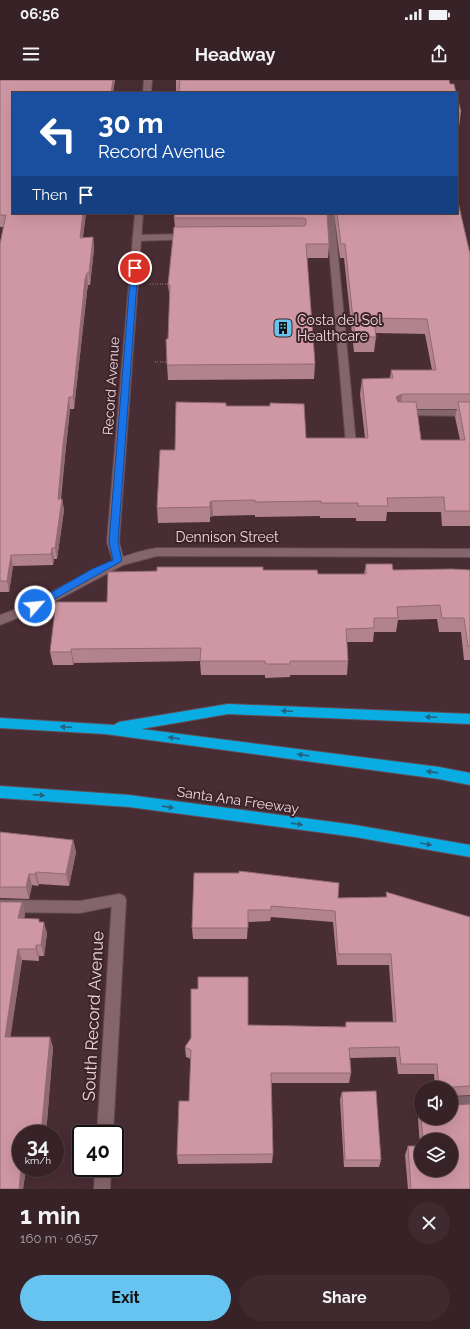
<!DOCTYPE html>
<meta charset="utf-8">
<style>
body{margin:0;font-family:Raleway,sans-serif;background:#3e2a2f;color:#f1f3f6;height:100vh;display:flex;flex-direction:column;font-size:15px;white-space:nowrap}
*{box-sizing:border-box;margin:0}
p{font-size:13px;color:#aaa4a7}
.icon{flex:none;width:22px;height:22px;fill:none;stroke:currentColor;stroke-width:2;stroke-linecap:round;stroke-linejoin:round}
.map{position:relative;height:1109px;overflow:hidden}
.sheet{display:flex;flex-direction:column;background:#372227;flex:1}
.sheet>*{flex:none}
.banner{position:absolute;left:12px;top:12px;width:446px;height:122px;border-radius:0px;box-shadow:0 4px 16px #0002,0 0 0 1px #513f44;background:#1a4fa0;color:#fff;overflow:hidden}
.fabs{position:absolute;left:414px;top:1001px;display:grid;gap:8px}
.fabs a{display:grid;place-items:center;width:44px;height:44px;border-radius:50%;background:#372227;box-shadow:0 4px 16px #0002,0 0 0 1px #513f44;font-size:20px}
.speed{position:absolute;left:12px;top:1045px;display:flex;gap:8px;font-size:20px;font-weight:700;text-align:center}
.speed>*{display:grid;place-content:center;width:52px;height:52px;border-radius:50%;background:#372227;box-shadow:0 4px 16px #0002,0 0 0 1px #513f44;line-height:1}
.speed small{font-size:10px;font-weight:400}
.speed .limit{border:2px solid #111;border-radius:6px;background:#fff;color:#111}
.pin{position:absolute;display:grid;place-items:center;width:34px;height:34px;color:#fff;margin:-17px;border:2px solid #fff;border-radius:50%;box-shadow:0 1px 4px #0007}
.me{position:absolute;width:44px;margin:-22px;rotate:63deg;stroke-linejoin:round;filter:drop-shadow(0 0 3px #0008)}
.turn{display:flex;align-items:center;gap:14px;height:84px;padding:0 20px;font-size:18px}
.turn .icon{width:52px;height:52px;stroke-width:2.5}
.turn b{display:block;font-size:28px;line-height:34px}
.then{display:flex;align-items:center;height:38px;padding:0 20px;background:#0003;gap:8px;font-size:15px}
.round{display:grid;place-items:center;flex:none;width:42px;height:42px;border-radius:21px;background:#3e2a2f}
.summary{display:flex;align-items:center;justify-content:space-between;height:68px;padding:0 20px}
h1{font-size:24px;font-weight:700;line-height:30px}
.button{display:flex;gap:8px;margin-top:auto;padding:8px 20px}
.button a{flex:1;height:46px;border-radius:24px;background:#67c4f0;color:#111;font-size:16px;font-weight:700;line-height:46px;text-align:center}
.button a+a{background:#3e2a2f;color:#f1f3f6}
.status{display:flex;justify-content:space-between;align-items:center;height:28px;padding:0 20px;background:#372227;direction:ltr}
.status svg{height:11px;fill:currentColor}
header{display:flex;justify-content:space-between;align-items:center;height:52px;padding:0 20px;background:#372227;font-size:18px;font-weight:700}
.map>svg:first-child{display:block}
.lines{fill:none;stroke-linecap:round;stroke-linejoin:round}
.lane-casing{stroke:#634b52;stroke-width:2}
.street-casing{stroke:#634b52;stroke-width:2}
.secondary-casing{stroke:#634b52;stroke-width:2}
.highway-casing{stroke:#634b52;stroke-width:2}
.path{stroke:#927a80;stroke-width:2;stroke-dasharray:0.5 2;stroke-linecap:butt}
.lane{fill:#85656c;fill-rule:evenodd}
.street{fill:#85656c;fill-rule:evenodd}
.secondary{fill:#85656c;fill-rule:evenodd}
.highway{fill:#09ade4;fill-rule:evenodd}
.wall{fill:#b2828d;fill-rule:evenodd}
.shaded-wall{fill:#916a73}
.building{fill:#cf97a4;stroke:#916a73}
.oneway{fill:#26617e}
.route{fill:#1a73e8;stroke:#114b97}
.labels{text-anchor:middle;stroke-width:4;stroke-linejoin:round;paint-order:stroke}
.poi-label{font-size:14px;fill:#ebd9dd;stroke:#3e232a;text-anchor:start}
.street-label{font-size:14px;fill:#ebd9dd;stroke:#3e232a}
.near-street-label{font-size:17px;fill:#ebd9dd;stroke:#3e232a}
</style>
<div class="status"><b>06:56</b><svg viewBox="0 0 49 12"><path d="M0 12V9h3v3zM5 12V6h3v6zM10 12V3h3v9zM15 12V0h3v12zM26 1h20v11H26zM47 4h2v5h-2z"/></svg></div>
<header><svg class="icon" aria-label="menu" viewBox="0 0 24 24"><path d="M4 6h16M4 12h16M4 18h16"/></svg>Headway<svg class="icon" aria-label="share" viewBox="0 0 24 24"><path d="M12 15V3M7 8l5-5 5 5M5 13v7h14v-7"/></svg></header>
<div class="map">
<svg width="470" height="1109" viewBox="0 0 470 1109">
<rect width="100%" height="100%" fill="#492d34"/>
<g class="lines">
<g class="lane-casing">
<g id="lane">
<path d="M 326,133 L 334,133 L 356,364 L 351,368 L 346,364 Z"/>
<path d="M 190,154 L 193,155 L 193,159 L 137,161 L 132,158 L 137,155 Z"/>
<path d="M 401,330 L 470,330 L 470,336 L 397,335 L 396,333 Z"/>
<path d="M 119,814 L 124,816 L 126,820 L 124,824 L 80,833 L 0,832 L 0,820 L 80,821 Z"/>
<path d="M 470,1016 L 470,1032 L 451,1033 L 451,1017 Z"/>
</g>
</g>
<g class="street-casing">
<g id="street">
<path d="M 144,0 L 152,0 L 151,13 L 143,13 Z"/>
<path d="M 135,133 L 143,133 L 119,462 L 124,481 L 122,484 L 114,484 L 107,462 Z"/>
<path d="M 119,814 L 124,816 L 126,820 L 113,1054 L 97,1054 L 112,820 L 114,816 Z"/>
<path d="M 95,1088 L 111,1088 L 110,1109 L 94,1109 Z"/>
</g>
</g>
<g class="secondary-casing">
<path id="secondary" d="M 157,468 L 470,469 L 470,477 L 157,476 L 123,485 L 44,527 L 0,545 L 0,535 C 55,517 99,477 157,468 Z"/>
</g>
<g class="highway-casing">
<g id="highway">
<path d="M 228,624 L 470,634 L 470,644 L 228,634 L 141,649 L 439,687 L 470,693 L 470,705 L 439,699 L 105,654 L 0,648 L 0,638 L 114,645 L 119,642 Z"/>
<path d="M 0,706 L 129,715 L 355,745 L 470,765 L 470,777 L 355,757 L 129,727 L 0,718 Z"/>
</g>
</g>
<g class="path">
<path d="M 150,204 L 170,204"/>
<path d="M 155,282 L 166,282"/>
</g>
<use href="#lane" class="lane"/>
<use href="#street" class="street"/>
<use href="#secondary" class="secondary"/>
<use href="#highway" class="highway"/>
</g>
<g class="wall">
<path d="M 0,0 L 115,0 L 113,13 L 13,13 L 13,133 L 86,133 L 83,157 L 93,157 L 94,169 L 90,205 L 88,205 L 87,211 L 74,329 L 70,329 L 65,376 L 61,419 L 62,419 L 64,430 L 57,479 L 54,479 L 53,485 L 13,486 L 9,512 L 0,512 L 0,164 L 3,147 L 0,147 Z"/>
<path d="M 176,0 L 449,0 L 179,12 L 176,12 Z"/>
<path d="M 457,16 L 461,32 L 459,47 L 457,47 Z"/>
<path d="M 327,133 L 329,164 L 328,178 L 307,178 L 315,284 L 314,299 L 168,300 L 167,285 L 170,220 L 168,205 L 175,147 L 174,138 Z"/>
<path d="M 334,133 L 457,133 L 470,174 L 470,446 L 442,446 L 441,432 L 387,432 L 386,441 L 356,441 L 356,438 L 320,438 L 320,436 L 255,437 L 255,435 L 213,436 L 210,437 L 210,442 L 158,443 L 157,428 L 175,370 L 226,326 L 306,358 L 365,358 L 360,314 L 362,299 L 390,298 L 391,290 L 432,290 L 425,254 L 376,253 L 376,257 L 374,272 L 354,272 L 344,178 L 340,178 ZM 417,329 L 457,329 L 455,337 L 460,360 L 421,360 Z"/>
<path d="M 366,484 L 393,490 L 470,490 L 470,580 L 464,580 L 461,552 L 439,552 L 437,539 L 398,540 L 396,552 L 374,552 L 373,562 L 347,562 L 348,581 L 347,595 L 290,595 L 290,597 L 265,598 L 265,595 L 201,595 L 200,581 L 74,583 L 73,585 L 53,585 L 50,572 L 107,522 L 263,490 L 318,494 L 364,494 Z"/>
<path d="M 0,752 L 73,760 L 76,772 L 69,806 L 39,804 L 38,806 L 32,805 L 29,819 L 0,818 Z"/>
<path d="M 194,793 L 338,818 L 386,817 L 386,812 L 470,837 L 470,1015 L 453,1016 L 453,1025 L 470,1109 L 408,1109 L 405,1075 L 408,1066 L 420,1066 L 418,1039 L 421,1030 L 421,1038 L 451,1038 L 451,1008 L 435,1008 L 434,994 L 398,994 L 396,977 L 350,978 L 351,993 L 349,1003 L 271,1003 L 273,1074 L 272,1083 L 178,1084 L 177,1075 L 189,1021 L 191,979 L 186,977 L 185,967 L 248,945 L 345,947 L 346,942 L 393,942 L 389,885 L 337,885 L 333,842 L 271,837 L 270,841 L 248,842 L 247,859 L 193,859 L 192,848 ZM 421,1060 L 451,1060 L 421,1090 Z"/>
<path d="M 0,822 L 22,822 L 25,834 L 24,838 L 40,842 L 47,853 L 44,876 L 39,876 L 39,881 L 22,880 L 10,957 L 53,967 L 46,1054 L 21,1054 L 26,1088 L 23,1109 L 0,1109 Z"/>
<path d="M 342,1012 L 381,1080 L 379,1087 L 344,1087 L 340,1019 Z"/>
</g>
<g class="shaded-wall">
<path d="M 113,0 L 115,0 L 113,13 L 111,13 Z"/>
<path d="M 83,133 L 86,133 L 81,169 L 80,158 Z"/>
<path d="M 93,157 L 94,169 L 90,205 L 89,193 Z"/>
<path d="M 87,193 L 88,205 L 87,211 L 74,329 L 73,317 L 85,199 Z"/>
<path d="M 402,314 L 400,328 L 396,317 Z"/>
<path d="M 69,317 L 70,329 L 65,376 L 59,430 L 58,419 L 63,364 Z"/>
<path d="M 62,419 L 64,430 L 57,479 L 55,468 Z"/>
<path d="M 212,421 L 213,436 L 210,437 L 210,442 L 210,422 Z"/>
<path d="M 52,468 L 54,479 L 53,485 L 51,474 Z"/>
<path d="M 11,475 L 13,486 L 9,512 L 7,501 Z"/>
<path d="M 71,569 L 74,583 L 73,585 L 71,572 Z"/>
<path d="M 73,760 L 76,772 L 69,806 L 66,794 Z"/>
<path d="M 36,792 L 39,804 L 38,806 L 35,794 Z"/>
<path d="M 29,794 L 32,805 L 29,819 L 26,807 Z"/>
<path d="M 22,822 L 25,834 L 22,850 L 18,838 Z"/>
<path d="M 44,842 L 47,853 L 44,876 L 41,865 Z"/>
<path d="M 36,865 L 39,876 L 39,881 L 36,869 Z"/>
<path d="M 18,869 L 22,880 L 9,967 L 5,957 Z"/>
<path d="M 50,957 L 53,967 L 46,1054 L 41,1054 Z"/>
<path d="M 21,1088 L 26,1088 L 23,1109 L 19,1109 Z"/>
</g>
<g class="building">
<path d="M 0,0 L 113,0 L 111,13 L 13,13 L 13,133 L 83,133 L 80,158 L 93,157 L 89,193 L 87,193 L 85,199 L 73,317 L 69,317 L 63,364 L 58,419 L 62,419 L 55,468 L 52,468 L 51,474 L 11,475 L 7,501 L 0,501 L 0,164 L 6,135 L 0,135 Z"/>
<path d="M 180,0 L 449,0 L 450,4 L 454,4 L 456,13 L 179,13 Z"/>
<path d="M 457,16 L 461,32 L 457,32 Z"/>
<path d="M 457,122 L 458,122 L 470,174 L 470,314 L 402,314 L 396,317 L 398,322 L 416,322 L 421,360 L 465,360 L 458,322 L 470,322 L 470,431 L 445,431 L 444,417 L 387,418 L 388,426 L 358,426 L 358,423 L 321,423 L 321,421 L 255,422 L 255,420 L 212,421 L 210,422 L 210,427 L 157,428 L 160,370 L 175,370 L 176,322 L 226,323 L 226,326 L 270,326 L 270,323 L 304,324 L 306,358 L 368,358 L 362,299 L 393,298 L 391,290 L 436,290 L 427,239 L 374,238 L 376,257 L 355,257 L 345,164 L 341,164 L 337,133 L 457,133 Z"/>
<path d="M 175,133 L 327,133 L 329,164 L 306,164 L 315,284 L 167,285 L 166,259 L 168,259 L 170,205 L 168,205 L 174,147 L 305,146 L 306,144 L 306,139 L 302,138 L 174,138 Z"/>
<path d="M 366,484 L 392,484 L 393,490 L 452,489 L 470,490 L 470,566 L 468,566 L 464,538 L 442,538 L 440,525 L 397,527 L 398,538 L 374,538 L 374,548 L 346,549 L 348,581 L 290,581 L 290,584 L 266,584 L 265,581 L 200,581 L 201,568 L 71,569 L 71,572 L 50,572 L 56,522 L 107,522 L 108,492 L 157,491 L 157,487 L 263,487 L 263,490 L 317,490 L 318,494 L 366,494 Z"/>
<path d="M 0,752 L 73,760 L 66,794 L 36,792 L 35,794 L 29,794 L 26,807 L 0,807 Z"/>
<path d="M 239,791 L 339,803 L 338,818 L 387,817 L 386,812 L 470,837 L 470,1006 L 453,1007 L 453,1025 L 470,1024 L 470,1109 L 411,1109 L 408,1066 L 421,1066 L 421,1090 L 451,1090 L 451,1060 L 423,1060 L 421,1038 L 451,1038 L 451,1008 L 439,1008 L 437,984 L 401,984 L 399,967 L 349,968 L 351,993 L 271,993 L 273,1074 L 177,1075 L 179,1021 L 189,1021 L 191,970 L 185,967 L 191,958 L 191,909 L 198,909 L 198,897 L 248,897 L 248,945 L 346,947 L 346,942 L 396,942 L 391,874 L 338,874 L 335,831 L 271,826 L 271,830 L 248,830 L 248,848 L 192,848 L 194,793 L 239,793 Z"/>
<path d="M 0,822 L 22,822 L 18,838 L 39,839 L 39,842 L 44,842 L 41,865 L 36,865 L 36,869 L 18,869 L 5,957 L 50,957 L 41,1054 L 21,1054 L 21,1088 L 19,1109 L 0,1109 Z"/>
<path d="M 376,1011 L 381,1080 L 345,1080 L 342,1012 Z"/>
</g>
<defs><path id="oneway-solid" d="M-6-.8H1V-3.2L6.5 0L1 3.2V.8H-6Z"/></defs>
<g class="oneway">
<use href="#oneway-solid" transform="translate(287 631) rotate(-178)"/>
<use href="#oneway-solid" transform="translate(431 637) rotate(-178)"/>
<use href="#oneway-solid" transform="translate(66 647) rotate(-177)"/>
<use href="#oneway-solid" transform="translate(174 658) rotate(-172)"/>
<use href="#oneway-solid" transform="translate(303 675) rotate(-172)"/>
<use href="#oneway-solid" transform="translate(432 692) rotate(-172)"/>
<use href="#oneway-solid" transform="translate(39 715) rotate(4)"/>
<use href="#oneway-solid" transform="translate(168 727) rotate(8)"/>
<use href="#oneway-solid" transform="translate(297 744) rotate(8)"/>
<use href="#oneway-solid" transform="translate(426 764) rotate(10)"/>
</g>
<path class="route" d="M 135,186 L 138,188 L 118,462 L 122,481 L 35,530 L 30,526 L 31,524 L 92,489 L 113,480 L 109,462 L 131,188 Z"/>
<defs>
<g id="building-square" transform="scale(1)"><rect x="-9" y="-9" width="18" height="18" rx="4" fill="#67c4f0" stroke="#3e232a"/><path d="M-4-6H4V6H1V3H-1V6H-4ZM-2.5-4.3h1.7v1.8h-1.7ZM.8-4.3h1.7v1.8H.8ZM-2.5-1h1.7V.8h-1.7ZM.8-1h1.7V.8H.8Z" fill="#111"/></g>
</defs>
<g fill-rule="evenodd">
<use href="#building-square" x="283" y="248"/>
</g>
<g class="labels">
<g class="poi-label">
<text x="297" y="245">Costa del Sol<tspan x="297" dy="16">Healthcare</tspan></text>
</g>
<g class="street-label">
<text transform="translate(111 306) rotate(-86)" y="5">Record Avenue</text>
<text x="227" y="462">Dennison Street</text>
<text transform="translate(238 720) rotate(8)" y="5">Santa Ana Freeway</text>
</g>
<g class="near-street-label">
<text transform="translate(93 936) rotate(-87)" y="6">South Record Avenue</text>
</g>
</g>
</svg>
<div class="fabs">
<a><svg class="icon" aria-label="sound" viewBox="0 0 24 24"><path d="M4 9h4l5-4v14l-5-4H4zM17 9q2 3 0 6"/></svg></a>
<a><svg class="icon" aria-label="layers" viewBox="0 0 24 24"><path d="M12 4l9 5-9 5-9-5zM3 14l9 5 9-5"/></svg></a>
</div>
<div class="speed"><div>34<small>km/h</small></div><div class="limit">40</div></div>
<div class="pin" style="left:135px;top:188px;background:#d93025"><svg class="icon" aria-label="arrive" viewBox="0 0 24 24"><path d="M6 21V4h12l-3 4 3 4H6"/></svg></div>
<svg class="me" style="left:35px;top:526px" viewBox="-20 -20 40 40"><circle r="17" fill="#1a73e8" stroke="#fff" stroke-width="3"/><path d="M0-11L8 9 0 5-8 9z" fill="#fff"/></svg>
<div class="banner">
<div class="turn"><svg class="icon" aria-label="left" viewBox="0 0 24 24"><path d="M17 20v-9H6M10 6l-5 5 5 5"/></svg><div><b>30 m</b>Record Avenue</div></div>
<div class="then">Then<svg class="icon" aria-label="arrive" viewBox="0 0 24 24"><path d="M6 21V4h12l-3 4 3 4H6"/></svg></div>
</div>
</div>
<section class="sheet">
<div class="summary"><div><h1>1 min</h1><p>160 m · 06:57</p></div><a class="round"><svg class="icon" aria-label="close" viewBox="0 0 24 24"><path d="M6 6l12 12M18 6L6 18"/></svg></a></div>
<div class="button"><a>Exit</a><a>Share</a></div>
</section>
